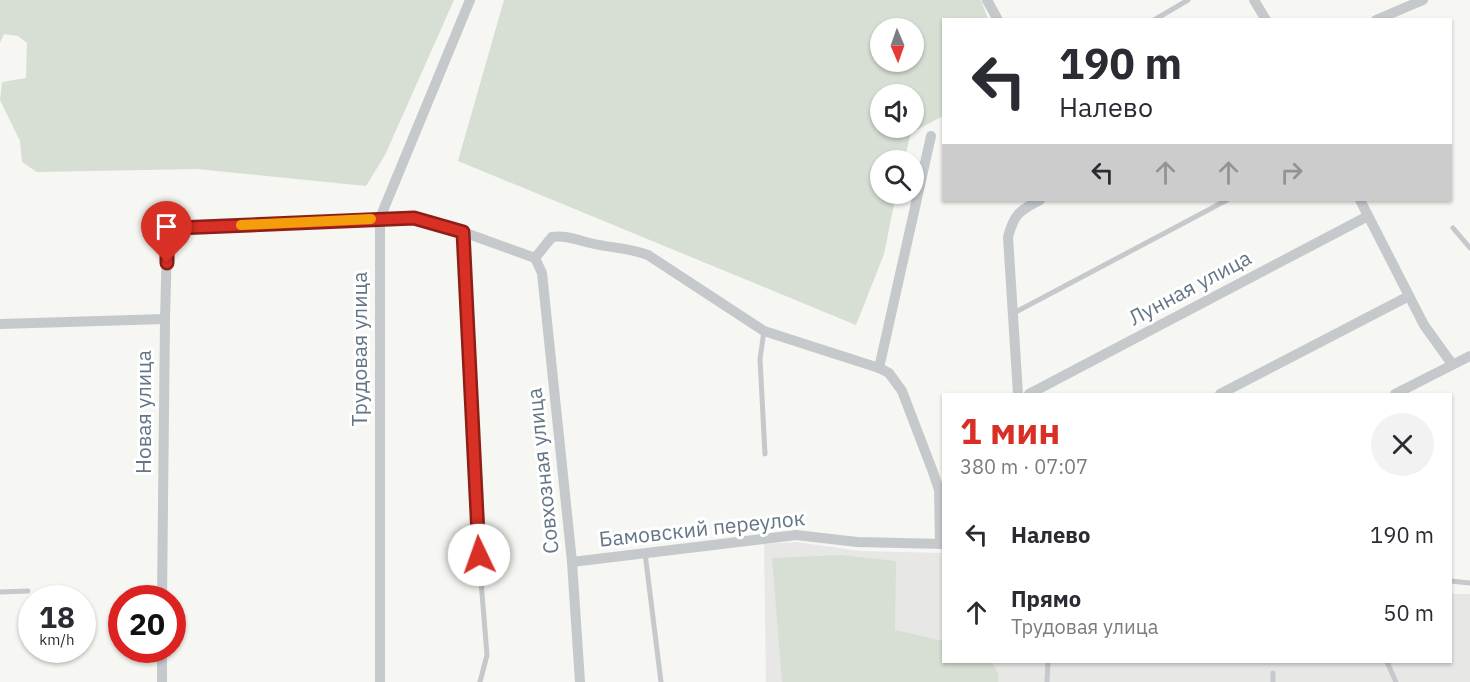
<!DOCTYPE html>
<html lang="ru">
<meta charset="utf-8">
<style>
body{margin:0;font-family:"IBM Plex Sans",sans-serif;background:#f2f2f3;color:#2b2b33;height:100vh;display:flex;flex-direction:column;font-size:22px;white-space:nowrap}
*{box-sizing:border-box;margin:0}
p{font-size:20px;color:#7c7c81}
.icon{flex:none;width:33px;height:33px;fill:none;stroke:currentColor;stroke-width:2;stroke-linecap:round;stroke-linejoin:round}
.map{position:relative;flex:1;overflow:hidden}
.side{position:absolute;left:942px;top:393px;width:510px;height:270px;display:flex;flex-direction:column;background:#fff;border-radius:0px;box-shadow:0 2px 4px #0004}
.side>*{flex:none}
.top-card{position:absolute;left:942px;top:18px;width:510px;height:183px;border-radius:0px;box-shadow:0 2px 4px #0004;background:#fff;color:#2b2b33;overflow:hidden}
.needle{width:39px;rotate:178deg}
.tools{position:absolute;left:870px;top:18px;display:grid;gap:12px}
.tools a{display:grid;place-items:center;width:54px;height:54px;border-radius:50%;background:#fff;box-shadow:0 2px 4px #0004;font-size:30px}
.speed{position:absolute;left:18px;top:585px;display:flex;gap:12px;font-size:30px;font-weight:700;text-align:center}
.speed>*{display:grid;place-content:center;width:78px;height:78px;border-radius:50%;background:#fff;box-shadow:0 2px 4px #0004;line-height:1}
.speed small{font-size:15px;font-weight:400}
.speed .limit{border:9px solid #d22;background:#fff;color:#111}
.pin{position:absolute;display:grid;place-items:center;width:51px;height:51px;color:#fff;margin:-62px -26px;border-radius:50% 50% 50% 0;rotate:-45deg;box-shadow:0 0 6px #0007}
.pin .icon{rotate:45deg}
.me{position:absolute;width:66px;margin:-33px;rotate:357deg;stroke-linejoin:round;filter:drop-shadow(0 0 4px #0008)}
.turn{display:flex;align-items:center;gap:21px;height:126px;padding:0 18px;font-size:27px}
.turn .icon{width:78px;height:78px;stroke-width:2.5}
.turn b{display:block;font-size:42px;line-height:51px}
.lanes{display:flex;align-items:center;height:57px;padding:0 18px;background:#0003;justify-content:center;gap:30px;direction:ltr}
.lanes .off{opacity:.35}
.round{display:grid;place-items:center;flex:none;width:63px;height:63px;border-radius:32px;background:#f2f2f3}
.overview{display:flex;align-items:center;justify-content:space-between;height:102px;padding:0 18px}
h1{font-size:36px;font-weight:800;line-height:45px;color:#d93025}
ul{padding:0;list-style:none}
li{display:flex;align-items:center;gap:18px;height:78px;padding:0 18px}
li div{flex:1}
li b{display:block;font-size:22px}
li em{font-style:normal}
.map>svg:first-child{display:block}
.built{fill:#e7e8e6}
.green{fill:#d7ded3;fill-rule:evenodd}
.lines{fill:none;stroke-linecap:round;stroke-linejoin:round}
.service{stroke:#c5c9cc;stroke-width:5}
.minor{stroke:#c5c9cc;stroke-width:10}
.route-casing{stroke:#8d1f18;stroke-width:15}
.route{stroke:#d93025;stroke-width:10}
.slow{stroke:#f59e0b;stroke-width:10}
.labels{text-anchor:middle;stroke-width:6;stroke-linejoin:round;paint-order:stroke}
.street-label{font-size:21px;fill:#637685;stroke:#fff}
</style>
<div class="map">
<svg width="1470" height="682" viewBox="0 0 1470 682">
<rect width="100%" height="100%" fill="#f6f6f2"/>
<path class="built" d="M 796,542 L 861,551 L 943,553 L 944,662 L 1450,662 L 1451,594 L 1470,594 L 1470,682 L 766,682 L 764,544 Z"/>
<g class="green">
<path d="M 0,0 L 454,0 L 385,155 L 366,186 L 197,169 L 37,172 L 22,162 L 20,141 L 0,100 L 2,82 L 26,78 L 27,43 L 18,36 L 4,34 L 0,43 Z"/>
<path d="M 504,0 L 981,0 L 988,19 L 944,20 L 943,116 L 911,133 L 904,160 L 880,160 L 880,194 L 896,194 L 884,254 L 856,325 L 458,161 ZM 880,28 L 914,28 L 914,62 L 880,62 ZM 880,94 L 914,94 L 914,128 L 880,128 Z"/>
<path d="M 840,555 L 896,561 L 895,630 L 943,641 L 944,662 L 992,662 L 998,673 L 998,682 L 782,682 L 772,558 Z"/>
</g>
<g class="lines">
<g class="service">
<path d="M 1154,20 L 1188,0"/>
<path d="M 1453,228 L 1470,248"/>
<path d="M 463,232 L 479,556 L 487,655 L 480,682"/>
<path d="M 1014,313 L 1227,200"/>
<path d="M 764,331 L 760,359 L 765,454"/>
<path d="M 645,553 L 661,682"/>
<path d="M 1450,581 L 1470,583"/>
<path d="M 0,592 L 28,591"/>
<path d="M 1387,662 L 1396,682"/>
<path d="M 1273,673 L 1273,682"/>
<path d="M 1047,682 L 1048,662"/>
</g>
<g class="minor">
<path d="M 470,0 L 380,218 L 414,218 L 463,232 L 535,258"/>
<path d="M 987,0 L 998,20"/>
<path d="M 1254,0 L 1266,20"/>
<path d="M 1376,20 L 1423,0"/>
<path d="M 1360,200 L 1424,325 L 1452,364"/>
<path d="M 535,258 L 552,237 C 566,235 577,240 590,243 C 610,248 630,248 648,255 L 764,331 L 879,368 L 889,373 L 902,391 L 933,472 L 939,490 L 940,544"/>
<path d="M 535,258 L 542,273 L 572,562 L 580,682"/>
<path d="M 0,324 L 165,319"/>
<path d="M 879,368 L 931,136"/>
<path d="M 1018,394 L 1008,237 C 1014,214 1020,210 1040,200"/>
<path d="M 1029,394 L 1368,216"/>
<path d="M 1220,394 L 1409,296"/>
<path d="M 1395,394 L 1470,356"/>
<path d="M 572,562 L 796,535 L 857,542 L 944,544"/>
<path d="M 162,598 L 165,319 L 167,244 L 178,228 L 380,218 L 380,682"/>
<path d="M 162,682 L 162,650"/>
</g>
</g>
<g class="lines">
<g class="route-casing">
<path id="route" d="M 167,263 L 167,244 L 177,228 L 414,218 L 463,232 L 479,555"/>
</g>
<use href="#route" class="route"/>
<path class="slow" d="M 241,225 L 371,219"/>
</g>
<g class="labels">
<g class="street-label">
<text transform="translate(1190 288) rotate(-28)" y="7">Лунная улица</text>
<text transform="translate(360 349) rotate(-90)" y="7">Трудовая улица</text>
<text transform="translate(144 412) rotate(-90)" y="7">Новая улица</text>
<text transform="translate(543 471) rotate(-96)" y="7">Совхозная улица</text>
<text transform="translate(702 529) rotate(-6)" y="7">Бамовский переулок</text>
</g>
</g>
</svg>
<div class="tools">
<a><svg class="needle" viewBox="-14 -14 28 28"><path d="M0-13l5 13h-10z" fill="#e53935"/><path d="M0 13l5-13h-10z" fill="#7c7c81"/></svg></a>
<a><svg class="icon" aria-label="sound" viewBox="0 0 24 24"><path d="M4 9h4l5-4v14l-5-4H4zM17 9q2 3 0 6"/></svg></a>
<a><svg class="icon" aria-label="search" viewBox="0 0 24 24"><circle cx="10" cy="10" r="6"/><path d="M15 15l6 6"/></svg></a>
</div>
<div class="speed"><div>18<small>km/h</small></div><div class="limit">20</div></div>
<div class="pin" style="left:167px;top:263px;background:#d93025"><svg class="icon" aria-label="arrive" viewBox="0 0 24 24"><path d="M6 21V4h12l-3 4 3 4H6"/></svg></div>
<svg class="me" style="left:479px;top:555px" viewBox="-20 -20 40 40"><circle r="19" fill="#fff"/><path d="M0-13L10 11 0 6-10 11z" fill="#d93025"/></svg>
<div class="top-card">
<div class="turn"><svg class="icon" aria-label="left" viewBox="0 0 24 24"><path d="M17 20v-9H6M10 6l-5 5 5 5"/></svg><div><b>190 m</b>Налево</div></div>
<div class="lanes"><svg class="icon" aria-label="left" viewBox="0 0 24 24"><path d="M17 20v-9H6M10 6l-5 5 5 5"/></svg><svg class="icon off" aria-label="ahead" viewBox="0 0 24 24"><path d="M12 20V5M6 11l6-6 6 6"/></svg><svg class="icon off" aria-label="ahead" viewBox="0 0 24 24"><path d="M12 20V5M6 11l6-6 6 6"/></svg><svg class="icon off" aria-label="right" viewBox="0 0 24 24"><path d="M7 20v-9h11M14 6l5 5-5 5"/></svg></div>
</div>
<section class="side">
<div class="overview"><div><h1>1 мин</h1><p>380 m · 07:07</p></div><a class="round"><svg class="icon" aria-label="close" viewBox="0 0 24 24"><path d="M6 6l12 12M18 6L6 18"/></svg></a></div>
<ul>
<li><svg class="icon" aria-label="left" viewBox="0 0 24 24"><path d="M17 20v-9H6M10 6l-5 5 5 5"/></svg><div><b>Налево</b></div><em>190 m</em></li>
<li><svg class="icon" aria-label="ahead" viewBox="0 0 24 24"><path d="M12 20V5M6 11l6-6 6 6"/></svg><div><b>Прямо</b><p>Трудовая улица</p></div><em>50 m</em></li>
</ul>
</section>
</div>
